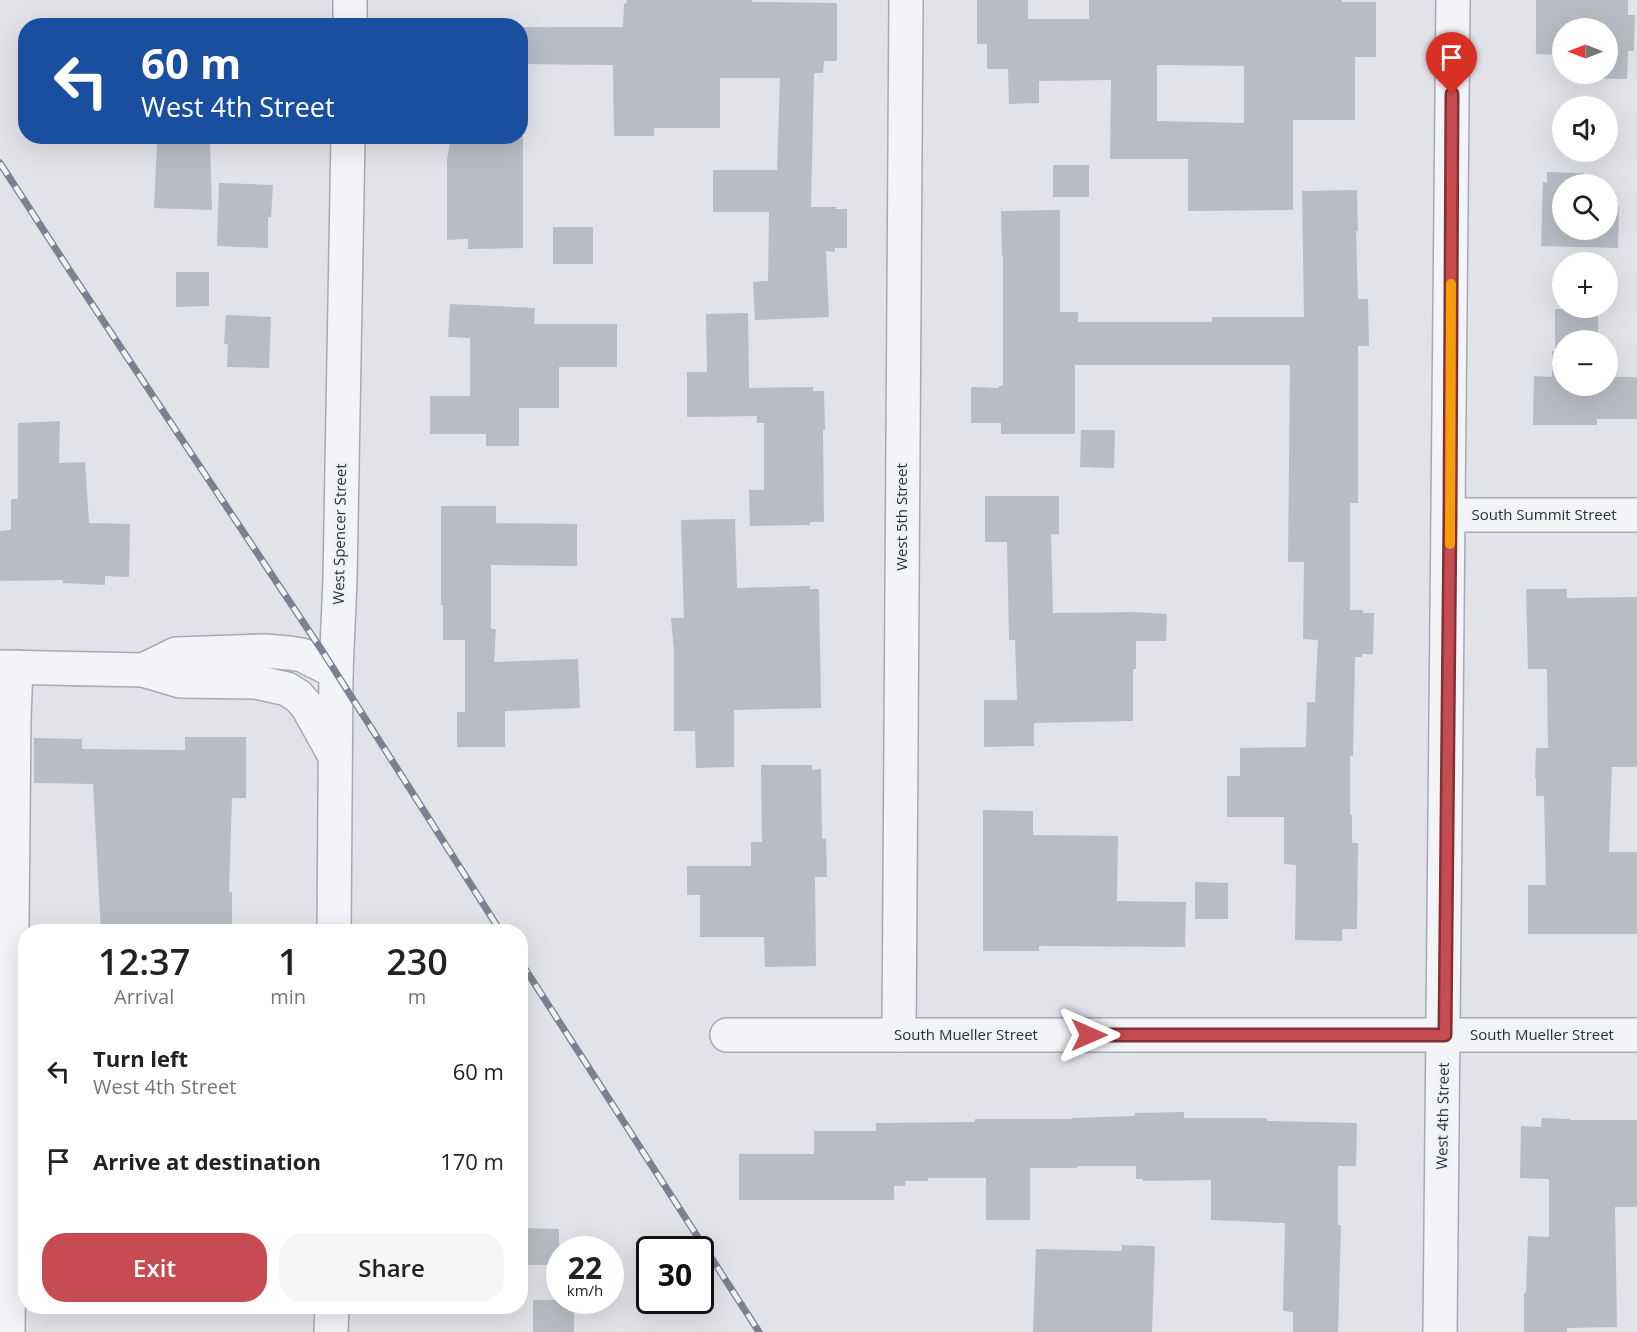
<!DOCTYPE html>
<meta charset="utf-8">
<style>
body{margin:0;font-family:"Open Sans",sans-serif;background:#f6f6f6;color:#222;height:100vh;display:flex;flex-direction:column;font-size:22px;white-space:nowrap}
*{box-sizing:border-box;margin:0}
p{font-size:20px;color:#767676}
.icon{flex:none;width:33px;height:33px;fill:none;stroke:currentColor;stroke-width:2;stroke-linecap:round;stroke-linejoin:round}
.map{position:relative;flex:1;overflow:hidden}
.details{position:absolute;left:18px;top:924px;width:510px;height:390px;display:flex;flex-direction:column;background:#fff;border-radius:24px;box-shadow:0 6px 24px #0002}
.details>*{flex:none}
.hud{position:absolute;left:18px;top:18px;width:510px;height:126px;border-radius:24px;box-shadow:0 6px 24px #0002;background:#1a4fa0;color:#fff;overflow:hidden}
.needle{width:39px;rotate:270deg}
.buttons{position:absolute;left:1552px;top:18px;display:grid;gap:12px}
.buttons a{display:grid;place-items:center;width:66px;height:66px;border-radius:50%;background:#fff;box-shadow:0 6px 24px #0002;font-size:30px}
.speed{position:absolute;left:546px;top:1236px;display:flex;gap:12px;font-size:30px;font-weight:700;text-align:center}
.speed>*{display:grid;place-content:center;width:78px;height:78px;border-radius:50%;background:#fff;box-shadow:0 6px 24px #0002;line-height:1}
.speed small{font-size:15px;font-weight:400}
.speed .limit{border:3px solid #111;border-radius:9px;background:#fff;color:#111}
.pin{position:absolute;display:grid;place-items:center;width:51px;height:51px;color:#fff;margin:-62px -26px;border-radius:50% 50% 50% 0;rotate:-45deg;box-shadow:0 0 6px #0007}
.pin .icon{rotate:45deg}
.me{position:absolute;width:66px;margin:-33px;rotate:90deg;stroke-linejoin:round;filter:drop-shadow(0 0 4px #0008)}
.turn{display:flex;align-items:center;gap:21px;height:126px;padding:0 24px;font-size:27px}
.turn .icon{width:78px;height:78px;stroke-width:2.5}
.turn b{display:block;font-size:42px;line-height:51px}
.eta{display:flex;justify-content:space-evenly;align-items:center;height:102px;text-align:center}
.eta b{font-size:36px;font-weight:600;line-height:42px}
.button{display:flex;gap:12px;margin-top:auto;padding:12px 24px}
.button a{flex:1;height:69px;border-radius:24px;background:#c74c51;color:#fff;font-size:24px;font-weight:600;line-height:69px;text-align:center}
.button a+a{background:#f6f6f6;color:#222}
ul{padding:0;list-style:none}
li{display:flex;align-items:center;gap:18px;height:90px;padding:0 24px}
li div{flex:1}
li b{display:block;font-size:22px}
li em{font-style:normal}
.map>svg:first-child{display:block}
.building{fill:#b8bcc5;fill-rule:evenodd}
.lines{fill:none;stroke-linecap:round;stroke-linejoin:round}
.minor-casing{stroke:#a6a9b3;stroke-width:36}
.minor{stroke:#f3f4f7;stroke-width:33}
.rail-casing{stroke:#7b8191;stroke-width:7}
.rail{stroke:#f0f2f6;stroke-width:4.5;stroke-dasharray:14;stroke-linecap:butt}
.route-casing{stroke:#813135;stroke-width:15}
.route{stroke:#c74c51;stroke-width:10}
.slow{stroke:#f59e0b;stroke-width:10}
.labels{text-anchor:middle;stroke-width:4.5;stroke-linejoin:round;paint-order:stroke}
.street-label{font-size:15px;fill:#2a2f3f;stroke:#f0f2f6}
</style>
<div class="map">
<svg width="1637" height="1332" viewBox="0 0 1637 1332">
<rect width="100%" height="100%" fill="#e1e3e9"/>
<g class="building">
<path d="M 627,0 L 752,0 L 752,2 L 837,3 L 837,61 L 824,61 L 823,73 L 814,73 L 811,207 L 836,207 L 836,209 L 847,209 L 847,248 L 835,248 L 835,252 L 826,251 L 829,317 L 755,320 L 753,282 L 768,281 L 769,212 L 713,212 L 713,170 L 777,170 L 780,78 L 720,78 L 720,128 L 654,128 L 654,136 L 614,136 L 613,65 L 520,64 L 520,27 L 623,27 L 624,4 L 627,3 Z"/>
<path d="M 977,0 L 1028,0 L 1028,19 L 1089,19 L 1089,0 L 1342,0 L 1342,2 L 1376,2 L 1376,57 L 1355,57 L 1355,120 L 1293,120 L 1293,210 L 1188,211 L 1188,159 L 1110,159 L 1111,80 L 1039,81 L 1039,103 L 1009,104 L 1008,69 L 987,69 L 987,44 L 977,44 ZM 1157,65 L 1244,66 L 1244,123 L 1157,121 Z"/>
<path d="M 1536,0 L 1628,0 L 1628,15 L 1635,15 L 1634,51 L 1628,51 L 1627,79 L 1583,78 L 1583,74 L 1608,74 L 1608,28 L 1563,28 L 1563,55 L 1536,54 Z"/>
<path d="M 451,136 L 523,136 L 523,248 L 468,249 L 468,239 L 447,240 L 447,160 Z"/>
<path d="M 210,142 L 212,210 L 154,208 L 157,144 Z"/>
<rect x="1053" y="165" width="36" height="32"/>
<path d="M 1547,172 L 1584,173 L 1584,184 L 1563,184 L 1563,230 L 1608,230 L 1608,205 L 1619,206 L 1618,248 L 1541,246 L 1543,182 L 1547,182 Z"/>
<path d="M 219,183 L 273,185 L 271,217 L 268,217 L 268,248 L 217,246 Z"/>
<path d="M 1357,190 L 1358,231 L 1356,231 L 1358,299 L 1368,299 L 1369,346 L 1358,346 L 1358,503 L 1350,503 L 1350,610 L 1363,610 L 1363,613 L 1374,613 L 1373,654 L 1362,654 L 1362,657 L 1355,657 L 1353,756 L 1350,756 L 1350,815 L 1352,815 L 1352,843 L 1358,843 L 1357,929 L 1342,929 L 1342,941 L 1295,940 L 1296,865 L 1284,864 L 1284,817 L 1227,817 L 1227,776 L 1240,776 L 1240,748 L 1306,747 L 1307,702 L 1315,702 L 1318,640 L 1303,639 L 1304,562 L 1288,562 L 1290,365 L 1075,365 L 1075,434 L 1001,434 L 1001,423 L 971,423 L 971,387 L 999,388 L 999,386 L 1003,386 L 1003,256 L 1002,256 L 1001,211 L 1060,210 L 1060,312 L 1078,312 L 1078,322 L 1212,322 L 1212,317 L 1304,317 L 1302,191 Z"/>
<rect x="553" y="227" width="40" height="37"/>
<path d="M 176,272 L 209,272 L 209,306 L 176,307 Z"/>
<path d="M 450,304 L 535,308 L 534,324 L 617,324 L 617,367 L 559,367 L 559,408 L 519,408 L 519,446 L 486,446 L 486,434 L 430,434 L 430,396 L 470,396 L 470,338 L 448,337 Z"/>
<path d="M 1555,309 L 1598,309 L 1598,340 L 1563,340 L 1563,386 L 1608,386 L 1608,377 L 1637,377 L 1637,419 L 1597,419 L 1597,425 L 1533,425 L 1534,376 L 1552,377 L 1552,351 L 1555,351 Z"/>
<path d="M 748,313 L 749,388 L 813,387 L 813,391 L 824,391 L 825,430 L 823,430 L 824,522 L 810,522 L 810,525 L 750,526 L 749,490 L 764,490 L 764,423 L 757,423 L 757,416 L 687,417 L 687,372 L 707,372 L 706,314 Z"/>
<path d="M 226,315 L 271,317 L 269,368 L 227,367 L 228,344 L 224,344 Z"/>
<path d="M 60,421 L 59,463 L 85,462 L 89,523 L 130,524 L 129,577 L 105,576 L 105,585 L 63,583 L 63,580 L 0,581 L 0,531 L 11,530 L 11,499 L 18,499 L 18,423 Z"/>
<path d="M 1081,430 L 1115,430 L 1114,468 L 1080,467 Z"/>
<path d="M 985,496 L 1059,496 L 1059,534 L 1051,534 L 1053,613 L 1134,612 L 1167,614 L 1166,641 L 1136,641 L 1136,669 L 1133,669 L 1133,721 L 1034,723 L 1034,746 L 984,747 L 984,700 L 1017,700 L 1015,640 L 1009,640 L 1007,542 L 985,542 Z"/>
<path d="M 441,506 L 496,506 L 496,523 L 577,524 L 577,566 L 491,565 L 491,629 L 496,629 L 494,662 L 578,659 L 580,708 L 505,711 L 505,747 L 457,747 L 457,712 L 465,712 L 465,640 L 443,640 L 443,605 L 441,605 Z"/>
<path d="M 735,519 L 737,588 L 810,586 L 810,589 L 819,589 L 821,708 L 734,710 L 734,767 L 696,768 L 695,731 L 674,731 L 674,651 L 671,618 L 684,618 L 681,520 Z"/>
<path d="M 1526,589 L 1567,589 L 1567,598 L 1637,597 L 1637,767 L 1612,767 L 1609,852 L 1637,852 L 1637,934 L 1528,934 L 1528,885 L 1546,885 L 1544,796 L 1536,796 L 1536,778 L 1535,778 L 1536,748 L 1548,748 L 1547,669 L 1528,669 Z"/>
<path d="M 185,737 L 246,737 L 246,798 L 232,798 L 229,892 L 232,892 L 232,932 L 101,932 L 93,784 L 34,783 L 34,738 L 82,739 L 82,749 L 185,750 Z"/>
<path d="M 761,765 L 812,765 L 812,770 L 821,769 L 822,839 L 826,839 L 827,877 L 815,877 L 816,966 L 765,967 L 764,937 L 700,937 L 700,895 L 687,895 L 687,866 L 751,866 L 751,842 L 762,842 Z"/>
<path d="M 983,810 L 1033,811 L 1033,835 L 1118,836 L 1117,901 L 1186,902 L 1185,947 L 1039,946 L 1039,951 L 983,951 Z"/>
<path d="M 1195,882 L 1228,883 L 1228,919 L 1195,919 Z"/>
<path d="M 1184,1112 L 1184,1118 L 1267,1118 L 1267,1121 L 1357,1123 L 1356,1166 L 1338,1166 L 1338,1225 L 1341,1225 L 1338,1332 L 1293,1332 L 1293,1312 L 1283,1311 L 1285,1223 L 1211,1220 L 1211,1180 L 1143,1181 L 1143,1179 L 1136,1179 L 1136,1166 L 1077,1166 L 1077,1168 L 1030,1168 L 1030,1220 L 986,1220 L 986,1178 L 928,1178 L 928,1181 L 905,1181 L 905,1186 L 894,1186 L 894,1200 L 739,1200 L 739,1154 L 814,1154 L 814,1131 L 876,1131 L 876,1123 L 975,1122 L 975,1119 L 1072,1119 L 1072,1118 L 1135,1116 L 1135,1113 Z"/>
<path d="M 1542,1118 L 1570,1119 L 1570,1120 L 1637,1120 L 1637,1207 L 1615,1207 L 1617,1327 L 1567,1328 L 1567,1332 L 1524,1332 L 1524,1293 L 1526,1293 L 1528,1236 L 1549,1237 L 1549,1179 L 1520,1178 L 1521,1126 L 1541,1127 Z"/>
<path d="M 520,1228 L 559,1229 L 559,1265 L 520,1265 Z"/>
<path d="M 1122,1245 L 1155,1246 L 1152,1332 L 1033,1332 L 1036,1249 L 1122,1251 Z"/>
<rect x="533" y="1300" width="41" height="32"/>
</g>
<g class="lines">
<g class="minor-casing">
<g id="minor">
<path d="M 350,26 L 350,0"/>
<path d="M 1450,515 L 1637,515"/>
<path d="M 0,667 L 143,670 L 180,681 L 256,682 L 287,689 L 298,696 L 307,706 L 335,756"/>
<path d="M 143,670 L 176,654 L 265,651 L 289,653 L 302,655 L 336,672"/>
<path d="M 334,932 L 336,672 L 340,579 L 348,136"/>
<path d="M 727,1035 L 1637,1035"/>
<path d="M 899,1035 L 906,0"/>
<path d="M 8,1332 L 14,718 L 16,667"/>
<path d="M 331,1332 L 332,1306"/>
<path d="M 1440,1332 C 1446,888 1451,444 1453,0"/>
</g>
</g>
<use href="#minor" class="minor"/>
<g class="rail-casing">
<g id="rail">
<path d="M 0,163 L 70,271 L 321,649 L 501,932"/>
<path d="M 520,961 L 759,1332"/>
</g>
</g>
<use href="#rail" class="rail"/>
</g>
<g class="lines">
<g class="route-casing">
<path id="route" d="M 1089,1035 L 1445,1035 L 1450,515 L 1452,94"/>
</g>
<use href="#route" class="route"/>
<path class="slow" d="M 1450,544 L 1451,284"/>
</g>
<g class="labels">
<g class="street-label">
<text x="1544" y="520">South Summit Street</text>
<text transform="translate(902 517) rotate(-90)" y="5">West 5th Street</text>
<text transform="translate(340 534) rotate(-89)" y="5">West Spencer Street</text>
<text x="966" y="1040">South Mueller Street</text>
<text x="1542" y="1040">South Mueller Street</text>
<text transform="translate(1443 1116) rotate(-89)" y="5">West 4th Street</text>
</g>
</g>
</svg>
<div class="buttons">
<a><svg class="needle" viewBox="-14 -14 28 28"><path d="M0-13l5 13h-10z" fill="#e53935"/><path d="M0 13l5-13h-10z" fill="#767676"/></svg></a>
<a><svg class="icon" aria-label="sound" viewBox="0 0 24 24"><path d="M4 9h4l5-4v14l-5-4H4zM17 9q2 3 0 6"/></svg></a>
<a><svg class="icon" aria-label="search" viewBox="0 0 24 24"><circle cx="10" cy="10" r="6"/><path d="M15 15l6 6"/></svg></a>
<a>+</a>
<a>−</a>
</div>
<div class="speed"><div>22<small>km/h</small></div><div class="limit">30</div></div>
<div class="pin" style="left:1452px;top:94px;background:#d93025"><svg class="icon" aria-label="arrive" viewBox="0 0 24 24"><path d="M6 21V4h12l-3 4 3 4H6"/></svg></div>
<svg class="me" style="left:1089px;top:1035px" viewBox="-20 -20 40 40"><path d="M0-17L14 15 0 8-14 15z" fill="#c74c51" stroke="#fff" stroke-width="4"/></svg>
<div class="hud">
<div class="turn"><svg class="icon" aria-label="left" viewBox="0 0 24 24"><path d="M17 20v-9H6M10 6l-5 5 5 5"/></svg><div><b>60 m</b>West 4th Street</div></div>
</div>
<section class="details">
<div class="eta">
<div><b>12:37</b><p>Arrival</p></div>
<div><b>1</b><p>min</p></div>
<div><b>230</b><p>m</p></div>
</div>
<ul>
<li><svg class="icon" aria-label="left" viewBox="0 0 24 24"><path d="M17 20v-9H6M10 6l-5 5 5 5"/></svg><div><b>Turn left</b><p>West 4th Street</p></div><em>60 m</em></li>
<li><svg class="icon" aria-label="arrive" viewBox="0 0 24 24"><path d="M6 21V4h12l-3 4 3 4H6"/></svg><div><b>Arrive at destination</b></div><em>170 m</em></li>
</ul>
<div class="button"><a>Exit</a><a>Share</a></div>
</section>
</div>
